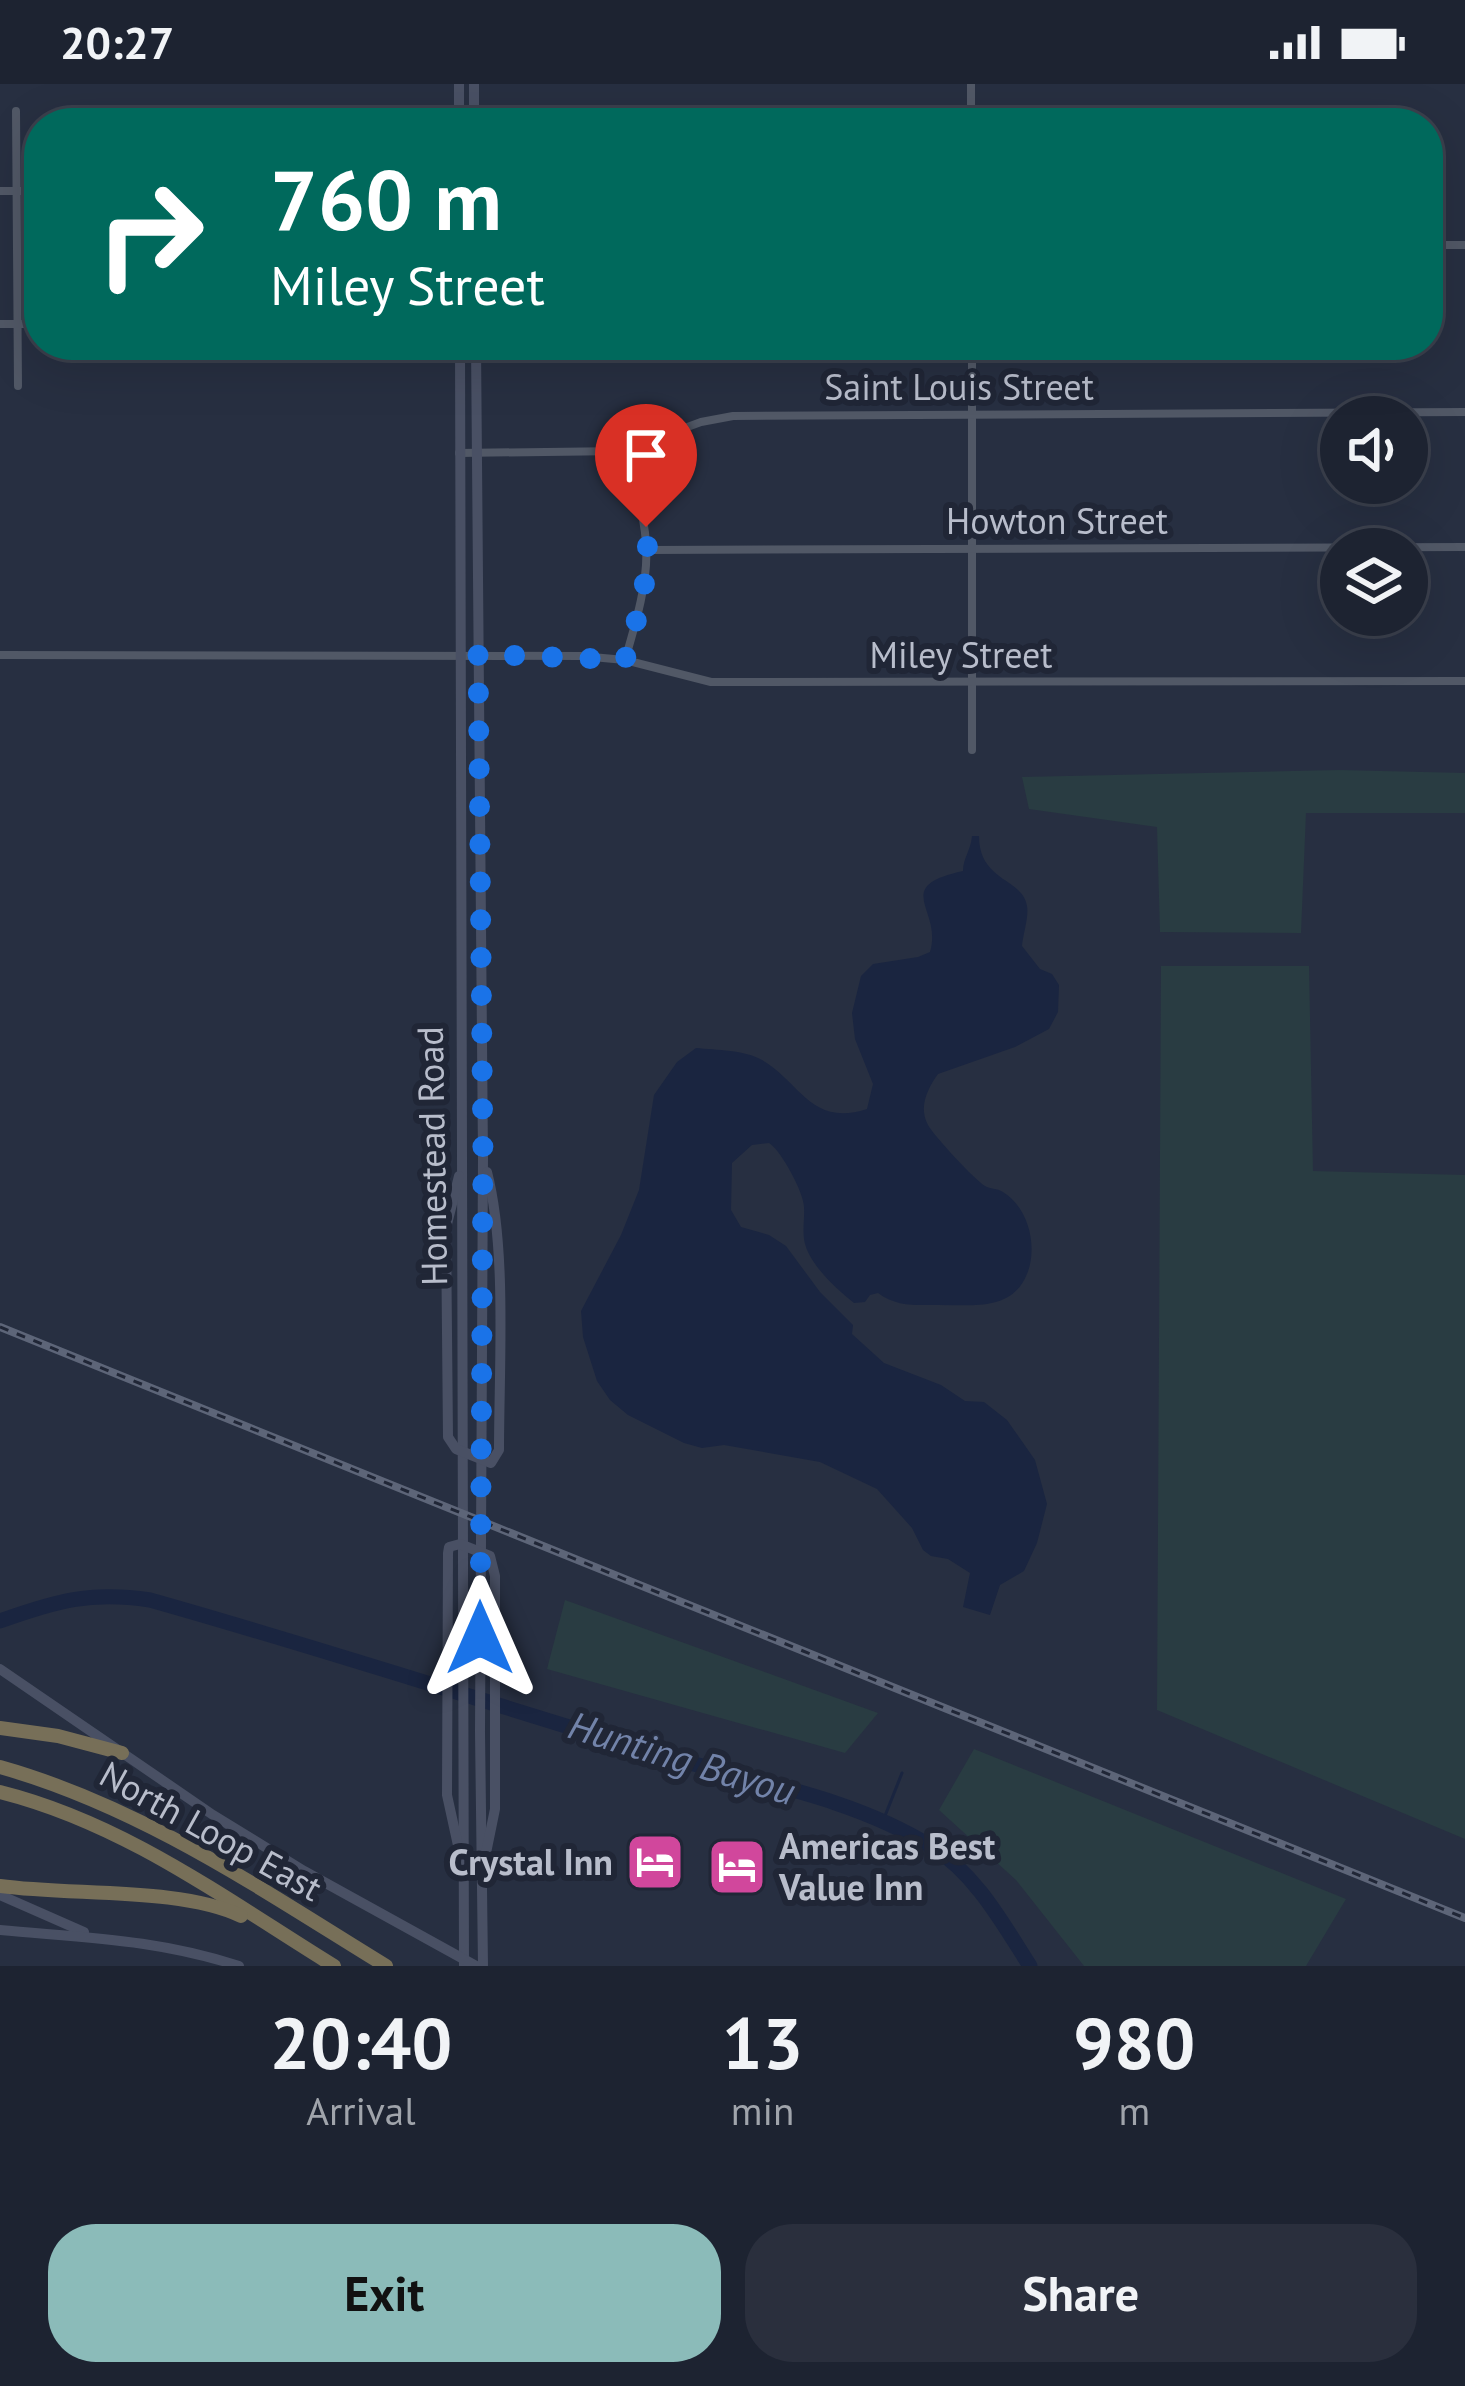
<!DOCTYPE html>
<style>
body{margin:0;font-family:"PT Sans",sans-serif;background:#2a2f3d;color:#f1f3f6;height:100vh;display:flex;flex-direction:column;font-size:45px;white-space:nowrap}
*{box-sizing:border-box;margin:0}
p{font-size:39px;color:#a0a4ab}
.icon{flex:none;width:66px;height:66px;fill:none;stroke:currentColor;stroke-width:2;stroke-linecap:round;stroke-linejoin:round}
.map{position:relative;height:1882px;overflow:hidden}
.panel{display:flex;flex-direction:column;background:#1d2331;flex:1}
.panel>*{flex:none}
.guide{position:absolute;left:24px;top:24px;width:1419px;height:252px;border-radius:48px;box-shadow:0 12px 48px #0002,0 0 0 3px #3b404d;background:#00695c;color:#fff;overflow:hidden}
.tools{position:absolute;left:1320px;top:312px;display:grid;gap:24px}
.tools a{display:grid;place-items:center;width:108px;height:108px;border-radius:50%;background:#1d2331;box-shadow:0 12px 48px #0002,0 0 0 3px #3b404d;font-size:60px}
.pin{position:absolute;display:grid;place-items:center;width:102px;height:102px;color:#fff;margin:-123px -51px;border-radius:50% 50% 50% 0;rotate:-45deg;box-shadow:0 0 12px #0007}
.pin .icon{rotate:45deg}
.me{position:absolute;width:132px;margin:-66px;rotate:0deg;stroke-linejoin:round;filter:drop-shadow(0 0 9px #0008)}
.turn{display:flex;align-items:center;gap:42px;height:252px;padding:0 48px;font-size:54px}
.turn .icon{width:156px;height:156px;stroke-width:2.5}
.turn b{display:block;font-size:84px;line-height:102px}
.eta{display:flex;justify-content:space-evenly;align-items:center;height:204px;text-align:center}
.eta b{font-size:72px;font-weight:700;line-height:84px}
.cta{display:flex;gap:24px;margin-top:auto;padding:24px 48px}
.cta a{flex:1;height:138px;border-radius:48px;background:#8bbbb9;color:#111;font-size:48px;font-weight:700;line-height:138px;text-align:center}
.cta a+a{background:#2a2f3d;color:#f1f3f6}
.status{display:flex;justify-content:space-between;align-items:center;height:84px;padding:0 60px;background:#1d2331;direction:ltr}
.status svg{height:33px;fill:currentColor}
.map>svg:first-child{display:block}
.green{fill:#293c42}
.water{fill:#1a2540}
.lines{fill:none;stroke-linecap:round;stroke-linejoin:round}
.stream{stroke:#1a2540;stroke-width:3}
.river{stroke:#1a2540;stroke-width:15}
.minor{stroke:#515866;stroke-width:8}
.secondary{stroke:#495064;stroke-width:10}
.motorway{stroke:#776f58;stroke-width:14}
.rail-casing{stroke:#5d6578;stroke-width:8}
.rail{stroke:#202636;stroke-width:3;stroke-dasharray:9;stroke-linecap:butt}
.route{stroke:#1a73e8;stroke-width:21;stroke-dasharray:0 37.8}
.labels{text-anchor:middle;stroke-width:12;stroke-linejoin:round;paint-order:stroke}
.street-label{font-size:36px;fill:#b8bdcb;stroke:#202636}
.poi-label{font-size:36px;font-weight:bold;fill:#b8bdcb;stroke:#202636;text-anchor:start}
.water-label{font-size:39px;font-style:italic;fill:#7283a9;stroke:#202636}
</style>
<div class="status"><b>20:27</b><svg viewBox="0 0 49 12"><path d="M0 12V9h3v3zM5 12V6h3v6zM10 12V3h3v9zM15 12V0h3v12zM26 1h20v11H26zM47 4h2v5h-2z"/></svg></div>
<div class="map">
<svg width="1465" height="1882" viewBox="0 0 1465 1882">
<rect width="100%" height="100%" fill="#272f41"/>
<g class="green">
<path d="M 1339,686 L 1465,689 L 1465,729 L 1306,729 L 1301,849 L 1160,848 L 1157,743 L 1029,725 L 1022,693 Z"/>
<path d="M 1161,882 L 1309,882 L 1313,1087 L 1465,1091 L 1465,1755 L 1157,1626 Z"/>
<path d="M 565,1516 L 878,1629 L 845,1669 L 547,1585 Z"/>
<path d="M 974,1665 L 1346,1815 L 1306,1882 L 1084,1882 L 1016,1796 L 939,1726 Z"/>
</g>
<path class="water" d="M 972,752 L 979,752 C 979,798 1023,794 1027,822 C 1029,833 1023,850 1022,862 L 1040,885 L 1052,890 L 1059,901 L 1058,928 L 1049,945 L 1015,963 L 938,990 C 928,1004 918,1023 928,1041 C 934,1052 975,1096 985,1102 C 990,1105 997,1104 1003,1108 C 1029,1124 1038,1163 1027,1190 C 1012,1227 973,1221 939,1221 C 915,1221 897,1223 878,1209 L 870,1211 L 865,1218 L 854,1219 C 837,1205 819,1189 809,1170 C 800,1153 805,1140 804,1123 C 804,1109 781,1066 769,1059 L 752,1061 L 732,1079 L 731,1126 L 741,1143 L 769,1151 L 786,1162 L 820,1208 L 853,1241 L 852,1250 L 884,1279 L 941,1301 L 965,1317 L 984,1318 L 1007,1336 L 1035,1376 L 1047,1420 L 1037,1459 L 1024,1487 L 1000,1501 L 990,1531 L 963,1523 L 970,1489 L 948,1475 L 931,1472 L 923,1466 L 912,1444 L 877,1405 L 820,1378 L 724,1361 L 702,1364 L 684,1359 L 628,1331 L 610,1316 L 597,1297 L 583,1253 L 581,1227 L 621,1151 L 639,1106 L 654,1011 L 677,978 L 696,964 C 716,966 745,966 762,976 C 801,999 811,1043 867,1025 L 873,1000 L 855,955 L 852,929 L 861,892 L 873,880 L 918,873 L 930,868 C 943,825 890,803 963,787 C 963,774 971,766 972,752 Z"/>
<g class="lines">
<path class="stream" d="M 883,1737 L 902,1689"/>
<path class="river" d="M 0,1537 C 56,1517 90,1507 150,1516 C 317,1563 482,1617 648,1667 C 742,1696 847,1710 932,1763 C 976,1790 1003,1840 1030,1882"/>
<g class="minor">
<path d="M 971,0 L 971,39"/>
<path d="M 16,27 L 18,302"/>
<path d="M 0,107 L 39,107"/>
<path d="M 1428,161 L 1465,161"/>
<path d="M 0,240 L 39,240"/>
<path d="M 972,261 L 972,666"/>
<path d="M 622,367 C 656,457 652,484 625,576"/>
<path d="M 459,369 L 622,367 L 701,338 L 733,332 L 1465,328"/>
<path d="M 649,466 L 1465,463"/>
<path d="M 0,571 L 581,572 L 625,576 L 711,598 L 1465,597"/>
</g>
<g class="secondary">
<path d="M 459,0 L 459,39"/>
<path d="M 474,0 L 474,39"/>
<path d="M 460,261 L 464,1882"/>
<path d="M 476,261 L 483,1073 L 480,1648 L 483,1882"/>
<path d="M 459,1092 L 446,1144 L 448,1353 L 456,1365 L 491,1379 L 499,1366 C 499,1283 507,1165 487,1088"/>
<path d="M 0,1585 L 213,1731 L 304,1787 L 476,1882"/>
<path d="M 459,1766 L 447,1711 L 448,1469 L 449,1463 L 460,1460 L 490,1472 L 495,1492 L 495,1725 L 485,1774"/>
<path d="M 0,1811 L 84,1848"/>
<path d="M 0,1846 C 86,1854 156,1855 239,1882"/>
</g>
<g class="motorway">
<path d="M 0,1644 L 58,1652 L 122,1669"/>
<path d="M 0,1683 C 142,1723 262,1806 386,1882"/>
<path d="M 0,1708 C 124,1739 227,1816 334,1882"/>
<path d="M 0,1802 C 72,1812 180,1803 241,1832"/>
</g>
<g class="rail-casing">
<path id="rail" d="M 0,1243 L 1465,1834"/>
</g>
<use href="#rail" class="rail"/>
</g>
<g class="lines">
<path class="route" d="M 480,1554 L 483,1073 L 478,570 L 625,576 C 638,532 652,488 646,443"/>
</g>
<defs>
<g id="hotel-square" transform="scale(3)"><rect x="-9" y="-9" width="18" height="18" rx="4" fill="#d1479c" stroke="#202636"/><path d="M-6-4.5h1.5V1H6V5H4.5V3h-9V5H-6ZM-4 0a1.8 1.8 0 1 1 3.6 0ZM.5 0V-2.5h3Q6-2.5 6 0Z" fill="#fff"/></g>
</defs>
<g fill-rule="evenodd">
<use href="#hotel-square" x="655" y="1778"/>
<use href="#hotel-square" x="737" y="1783"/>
</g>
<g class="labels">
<g class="street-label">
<text x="959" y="316">Saint Louis Street</text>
<text x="1057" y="450">Howton Street</text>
<text x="961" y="584">Miley Street</text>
<text transform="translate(432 1072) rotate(-91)" y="13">Homestead Road</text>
<text transform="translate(211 1747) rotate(29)" y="13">North Loop East</text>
</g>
<g class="poi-label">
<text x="779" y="1775">Americas Best<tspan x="779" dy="41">Value Inn</tspan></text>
<text x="613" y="1791" text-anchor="end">Crystal Inn</text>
</g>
<g class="water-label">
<text transform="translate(682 1674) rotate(17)" y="14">Hunting Bayou</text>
</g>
</g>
</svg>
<div class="tools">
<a><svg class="icon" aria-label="sound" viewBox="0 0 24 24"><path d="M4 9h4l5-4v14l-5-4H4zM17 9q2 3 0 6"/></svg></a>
<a><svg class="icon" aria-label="layers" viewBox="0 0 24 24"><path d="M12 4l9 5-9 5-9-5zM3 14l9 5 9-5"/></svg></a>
</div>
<div class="pin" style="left:646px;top:443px;background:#d93025"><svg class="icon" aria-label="arrive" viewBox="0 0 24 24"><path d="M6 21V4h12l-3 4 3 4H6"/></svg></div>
<svg class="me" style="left:480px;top:1554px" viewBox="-20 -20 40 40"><path d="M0-17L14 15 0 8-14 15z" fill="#1a73e8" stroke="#fff" stroke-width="4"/></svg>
<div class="guide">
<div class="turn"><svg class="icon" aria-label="right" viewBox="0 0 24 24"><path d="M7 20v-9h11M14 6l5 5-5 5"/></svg><div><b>760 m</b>Miley Street</div></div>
</div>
</div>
<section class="panel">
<div class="eta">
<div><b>20:40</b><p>Arrival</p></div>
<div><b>13</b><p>min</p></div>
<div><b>980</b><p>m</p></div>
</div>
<div class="cta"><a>Exit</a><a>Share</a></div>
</section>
